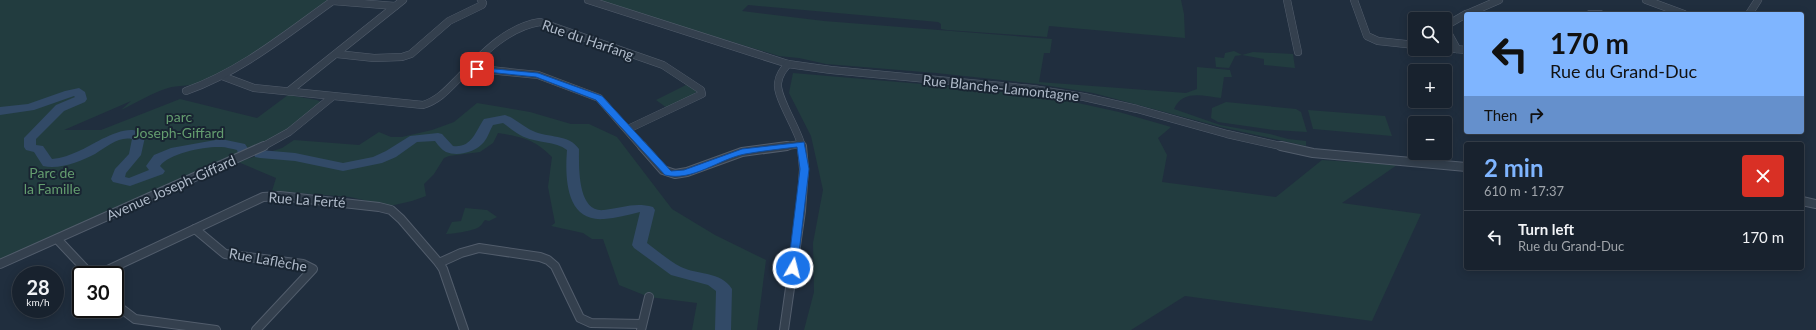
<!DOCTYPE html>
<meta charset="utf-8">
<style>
body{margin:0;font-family:Lato,sans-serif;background:#252f3a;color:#f1f3f6;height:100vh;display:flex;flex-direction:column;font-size:15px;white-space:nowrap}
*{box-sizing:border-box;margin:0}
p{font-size:13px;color:#9fa4aa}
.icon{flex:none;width:22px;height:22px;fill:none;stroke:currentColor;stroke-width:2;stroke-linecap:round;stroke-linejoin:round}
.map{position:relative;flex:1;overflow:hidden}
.drawer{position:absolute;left:1464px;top:142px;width:340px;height:128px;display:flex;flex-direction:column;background:#18222e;border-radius:4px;box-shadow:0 2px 10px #0003,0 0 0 1px #363f4a}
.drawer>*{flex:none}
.guide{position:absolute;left:1464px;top:12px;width:340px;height:122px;border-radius:4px;box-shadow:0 2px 10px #0003,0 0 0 1px #363f4a;background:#7fb5ff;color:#111;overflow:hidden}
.controls{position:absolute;left:1408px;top:12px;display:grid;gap:8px}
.controls a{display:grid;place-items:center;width:44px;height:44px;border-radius:4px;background:#18222e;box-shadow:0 2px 10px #0003,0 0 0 1px #363f4a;font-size:20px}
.speed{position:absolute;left:12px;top:266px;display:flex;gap:8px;font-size:20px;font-weight:700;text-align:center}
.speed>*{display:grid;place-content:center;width:52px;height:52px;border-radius:50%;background:#18222e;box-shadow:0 2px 10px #0003,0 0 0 1px #363f4a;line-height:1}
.speed small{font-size:10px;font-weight:400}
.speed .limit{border:2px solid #111;border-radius:6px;background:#fff;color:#111}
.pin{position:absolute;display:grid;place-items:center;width:34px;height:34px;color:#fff;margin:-17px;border-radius:8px;box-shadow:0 2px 6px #0006}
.me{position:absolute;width:44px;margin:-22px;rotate:8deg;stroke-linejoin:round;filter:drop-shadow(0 0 3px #0008)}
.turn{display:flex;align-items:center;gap:14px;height:84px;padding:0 20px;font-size:18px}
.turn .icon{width:52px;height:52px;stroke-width:2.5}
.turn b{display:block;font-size:28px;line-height:34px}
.then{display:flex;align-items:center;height:38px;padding:0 20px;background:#0003;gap:8px;font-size:15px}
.round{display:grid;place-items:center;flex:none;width:42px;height:42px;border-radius:4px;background:#252f3a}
.summary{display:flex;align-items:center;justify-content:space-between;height:68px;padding:0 20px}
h1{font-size:24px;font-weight:700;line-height:30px;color:#7fb5ff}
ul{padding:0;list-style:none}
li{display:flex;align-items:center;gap:12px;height:52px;padding:0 20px;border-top:1px solid #363f4a}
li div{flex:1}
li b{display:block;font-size:15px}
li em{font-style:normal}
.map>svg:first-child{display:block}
.green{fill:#223c3f}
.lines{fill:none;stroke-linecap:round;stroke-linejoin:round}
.river{fill:#324a67;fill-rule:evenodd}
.minor-far1-casing{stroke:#525d6c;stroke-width:8}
.minor-casing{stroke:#525d6c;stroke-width:10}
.minor-far1{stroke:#34404e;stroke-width:7}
.minor{stroke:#34404e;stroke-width:8}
.route{fill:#1a73e8;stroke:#114b97}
.labels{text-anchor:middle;stroke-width:4;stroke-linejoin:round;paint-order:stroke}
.street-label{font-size:14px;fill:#afbac9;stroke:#192532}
.park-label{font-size:14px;fill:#649d6f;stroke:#192532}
</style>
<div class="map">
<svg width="1816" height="330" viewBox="0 0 1816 330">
<rect width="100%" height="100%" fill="#202e3e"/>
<g class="green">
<path d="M 0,0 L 328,0 C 287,29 247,62 201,82 C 189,87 178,85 168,88 C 152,93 136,103 121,110 L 131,101 L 64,130 L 101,130 L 180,99 L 257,118 L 288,95 L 317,100 L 321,102 L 286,131 L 272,139 L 0,261 Z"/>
<path d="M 594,0 L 1181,0 L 1184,14 L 1185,38 L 1049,26 L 1047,37 L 947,30 L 941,29 L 941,24 L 938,22 L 748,5 L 742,11 L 824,21 L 1052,39 L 1050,53 L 1044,53 L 1039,82 L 1186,93 L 1197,89 L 1197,67 L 1230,70 L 1232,77 L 1224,77 L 1221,98 C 1203,96 1183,89 1174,109 L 1220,125 L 1270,134 L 1288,139 L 1306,141 L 1306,146 L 1221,127 L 1093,93 L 1038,84 L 936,73 L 826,64 L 799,58 L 779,56 Z"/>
<path d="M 1234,51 L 1242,55 L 1253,52 L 1293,54 L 1295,68 L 1264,65 L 1264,59 L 1242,55 L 1235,56 L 1229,68 L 1216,67 L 1215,57 L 1224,58 L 1225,53 Z"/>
<path d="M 793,73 L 969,88 L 1055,98 L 1119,112 L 1171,127 L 1158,138 L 1167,155 L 1162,182 L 1276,197 L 1322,160 L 1397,165 L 1342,203 L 1421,214 L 1372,321 L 1185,296 L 1131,330 L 804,330 L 814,292 L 813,243 L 823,190 L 811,136 L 789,93 Z"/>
<path d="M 688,84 L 697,90 C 692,99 675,103 667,108 L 656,100 Z"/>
<path d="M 1226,102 L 1296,109 L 1301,112 L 1307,132 L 1274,130 L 1218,122 L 1211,118 L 1212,108 Z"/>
<path d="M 477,103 L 530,112 L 571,124 L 589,124 L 617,137 L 672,209 L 715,235 L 766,260 L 757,330 L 692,330 L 697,303 L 649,297 L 619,285 L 603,239 L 592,239 L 583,233 L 551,226 L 555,223 L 548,187 L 552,157 C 534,139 523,137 498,133 L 493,143 L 480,152 L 449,156 L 444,158 L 434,174 L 424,184 L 426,196 L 412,201 L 390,206 L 350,197 L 272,191 L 276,178 L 238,162 L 282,148 L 294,140 L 359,145 L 379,132 L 391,137 L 402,137 L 432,130 L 454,122 Z"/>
<path d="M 1308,110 L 1385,116 L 1392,136 L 1313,129 Z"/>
<path d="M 465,208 L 487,210 L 497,217 L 489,221 L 485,220 C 483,222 481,226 479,227 C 473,231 452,234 446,234 L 452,222 L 461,221 Z"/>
</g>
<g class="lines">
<g class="river">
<path d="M 79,88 L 85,92 L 87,99 L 85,102 L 64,111 L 36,139 L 36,145 L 43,146 L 52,159 C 62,158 70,155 79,151 C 93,145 132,117 145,137 L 141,155 L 126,173 L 125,177 L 129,178 L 149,170 L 146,166 L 154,155 L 171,148 L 221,139 L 245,144 L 249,150 L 248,153 L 238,153 L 237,150 C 232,149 226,147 221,147 C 206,146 169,153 160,166 L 165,171 L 163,174 L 130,186 L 113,182 L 111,179 L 115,169 L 129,154 L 132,139 C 119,136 106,147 95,154 C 81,161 60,170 43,166 L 34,152 L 26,150 L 24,147 L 24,138 L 56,105 L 75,97 L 74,96 L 34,110 L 0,115 L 0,107 L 28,104 L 65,91 Z"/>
<path d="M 505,115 C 515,118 523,127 533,131 C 548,138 569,134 579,149 C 579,166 577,213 604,210 C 623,208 634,202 653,207 L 655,210 L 647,243 C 658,251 669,261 681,267 C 697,275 721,271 732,289 L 731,330 L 715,330 L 716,291 L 708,285 L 671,275 L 634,248 L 632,245 L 640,212 C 628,215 616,218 604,219 C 565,222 565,176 567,150 C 555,141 538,143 524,137 C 517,134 510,128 503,123 L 493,125 C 490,130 488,137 484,142 C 476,152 458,157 446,152 C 442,150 438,145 435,141 L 417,142 L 396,157 L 382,163 L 343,171 L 295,161 L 260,158 L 255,157 L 254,154 L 255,151 L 260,150 L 295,153 L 343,163 L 373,157 L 386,151 L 410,136 L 438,133 L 442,134 L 453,146 C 472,148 475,132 484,119 Z"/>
</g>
<g class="minor-far1-casing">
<g id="minor-far1">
<path d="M 588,0 L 788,64 L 831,70 L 1033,89 L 1084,97 L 1137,109 L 1227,134 L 1285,147"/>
<path d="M 1287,0 L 1298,52"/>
<path d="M 1354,0 L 1367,36 L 1378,41 L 1415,45"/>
<path d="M 1646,0 L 1684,14"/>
<path d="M 333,1 L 395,6"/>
<path d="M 1467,14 L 1499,0"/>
<path d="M 1590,14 L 1600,14"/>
<path d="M 1749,14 L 1758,0"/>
<path d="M 1445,48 L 1466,50"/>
<path d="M 1457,49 L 1446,29 L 1447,25 L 1466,14"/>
<path d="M 337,54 L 374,58 L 402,57 L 411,54 L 449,21 L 482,5 L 483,3 L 481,0"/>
<path d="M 788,64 C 783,70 779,75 778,83 C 776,97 798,129 802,147"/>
<path d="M 470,68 L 538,75 L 599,98 L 642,147"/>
<path d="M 222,76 L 254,88 L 423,105 C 439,100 448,89 460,77 C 482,54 507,27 540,22 L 663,65 L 701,90 L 702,94 L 628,129"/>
<path d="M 186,91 C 242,71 286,34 334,0"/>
<path d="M 289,91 L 403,0"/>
<path d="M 262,147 L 289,132 L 332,97"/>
<path d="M 780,147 L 801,144"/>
</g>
</g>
<g class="minor-casing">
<g id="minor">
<path d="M 642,146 L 663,170 L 675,174 L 687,172 L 742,152 L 787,146"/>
<path d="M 1281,146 L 1313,153 L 1466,167"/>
<path d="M 1802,201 L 1816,204"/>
<path d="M 195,229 L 225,254 L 303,264 L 313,269 L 256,330"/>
<path d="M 57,239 L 91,275"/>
<path d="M 439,263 L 461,253 L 479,248 L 540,257 L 548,260 L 555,266 L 580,318 L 591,323 L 642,324"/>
<path d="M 0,264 L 264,146"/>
<path d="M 97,275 L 263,197 L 280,196 L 379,207 L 391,210 L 401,219 L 439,263 L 443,269 L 464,330"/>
<path d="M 115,304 L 135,319 L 216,330"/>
<path d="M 641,330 L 649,297"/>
<path d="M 784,330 L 801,211 L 804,169 L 802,146"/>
</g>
</g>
<use href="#minor-far1" class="minor-far1"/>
<use href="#minor" class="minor"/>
</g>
<path class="route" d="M 474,67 L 538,73 L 602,96 L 671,171 L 684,170 L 742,149 L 804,142 L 809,169 L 797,270 L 793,271 L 788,268 L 800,169 L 797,147 C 780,149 762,151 745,154 C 719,159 692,182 665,175 L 596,100 L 536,77 L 477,71 L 473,69 Z"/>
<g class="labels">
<g class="street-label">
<text transform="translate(588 40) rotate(19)" y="5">Rue du Harfang</text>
<text transform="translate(1001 88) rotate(6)" y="5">Rue Blanche-Lamontagne</text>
<text transform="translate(171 188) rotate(-24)" y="5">Avenue Joseph-Giffard</text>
<text transform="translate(307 200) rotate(4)" y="5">Rue La Ferté</text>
<text transform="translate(268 260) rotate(10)" y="5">Rue Laflèche</text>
</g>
<g class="park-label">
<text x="179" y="122">parc<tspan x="179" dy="16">Joseph-Giffard</tspan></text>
<text x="52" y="178">Parc de<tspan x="52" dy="16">la Famille</tspan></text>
</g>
</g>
</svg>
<div class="controls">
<a><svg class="icon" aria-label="search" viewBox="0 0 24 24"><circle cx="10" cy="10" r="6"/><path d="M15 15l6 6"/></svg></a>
<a>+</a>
<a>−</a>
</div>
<div class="speed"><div>28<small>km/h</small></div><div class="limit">30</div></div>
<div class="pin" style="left:477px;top:69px;background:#d93025"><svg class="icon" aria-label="arrive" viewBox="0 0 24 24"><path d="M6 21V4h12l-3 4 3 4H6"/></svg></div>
<svg class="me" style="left:793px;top:268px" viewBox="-20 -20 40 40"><circle r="17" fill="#1a73e8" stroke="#fff" stroke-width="3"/><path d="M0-11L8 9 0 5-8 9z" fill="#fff"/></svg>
<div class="guide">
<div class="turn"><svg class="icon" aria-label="left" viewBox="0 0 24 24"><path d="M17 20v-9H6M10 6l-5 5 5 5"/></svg><div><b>170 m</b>Rue du Grand-Duc</div></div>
<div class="then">Then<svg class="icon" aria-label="right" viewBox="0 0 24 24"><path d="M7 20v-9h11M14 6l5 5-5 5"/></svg></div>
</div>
<section class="drawer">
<div class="summary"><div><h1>2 min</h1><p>610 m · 17:37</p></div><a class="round" style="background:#d93025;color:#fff"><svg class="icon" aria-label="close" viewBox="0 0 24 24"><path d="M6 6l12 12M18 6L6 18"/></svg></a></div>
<ul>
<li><svg class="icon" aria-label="left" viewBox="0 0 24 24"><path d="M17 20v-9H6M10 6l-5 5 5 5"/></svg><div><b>Turn left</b><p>Rue du Grand-Duc</p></div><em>170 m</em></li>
</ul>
</section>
</div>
